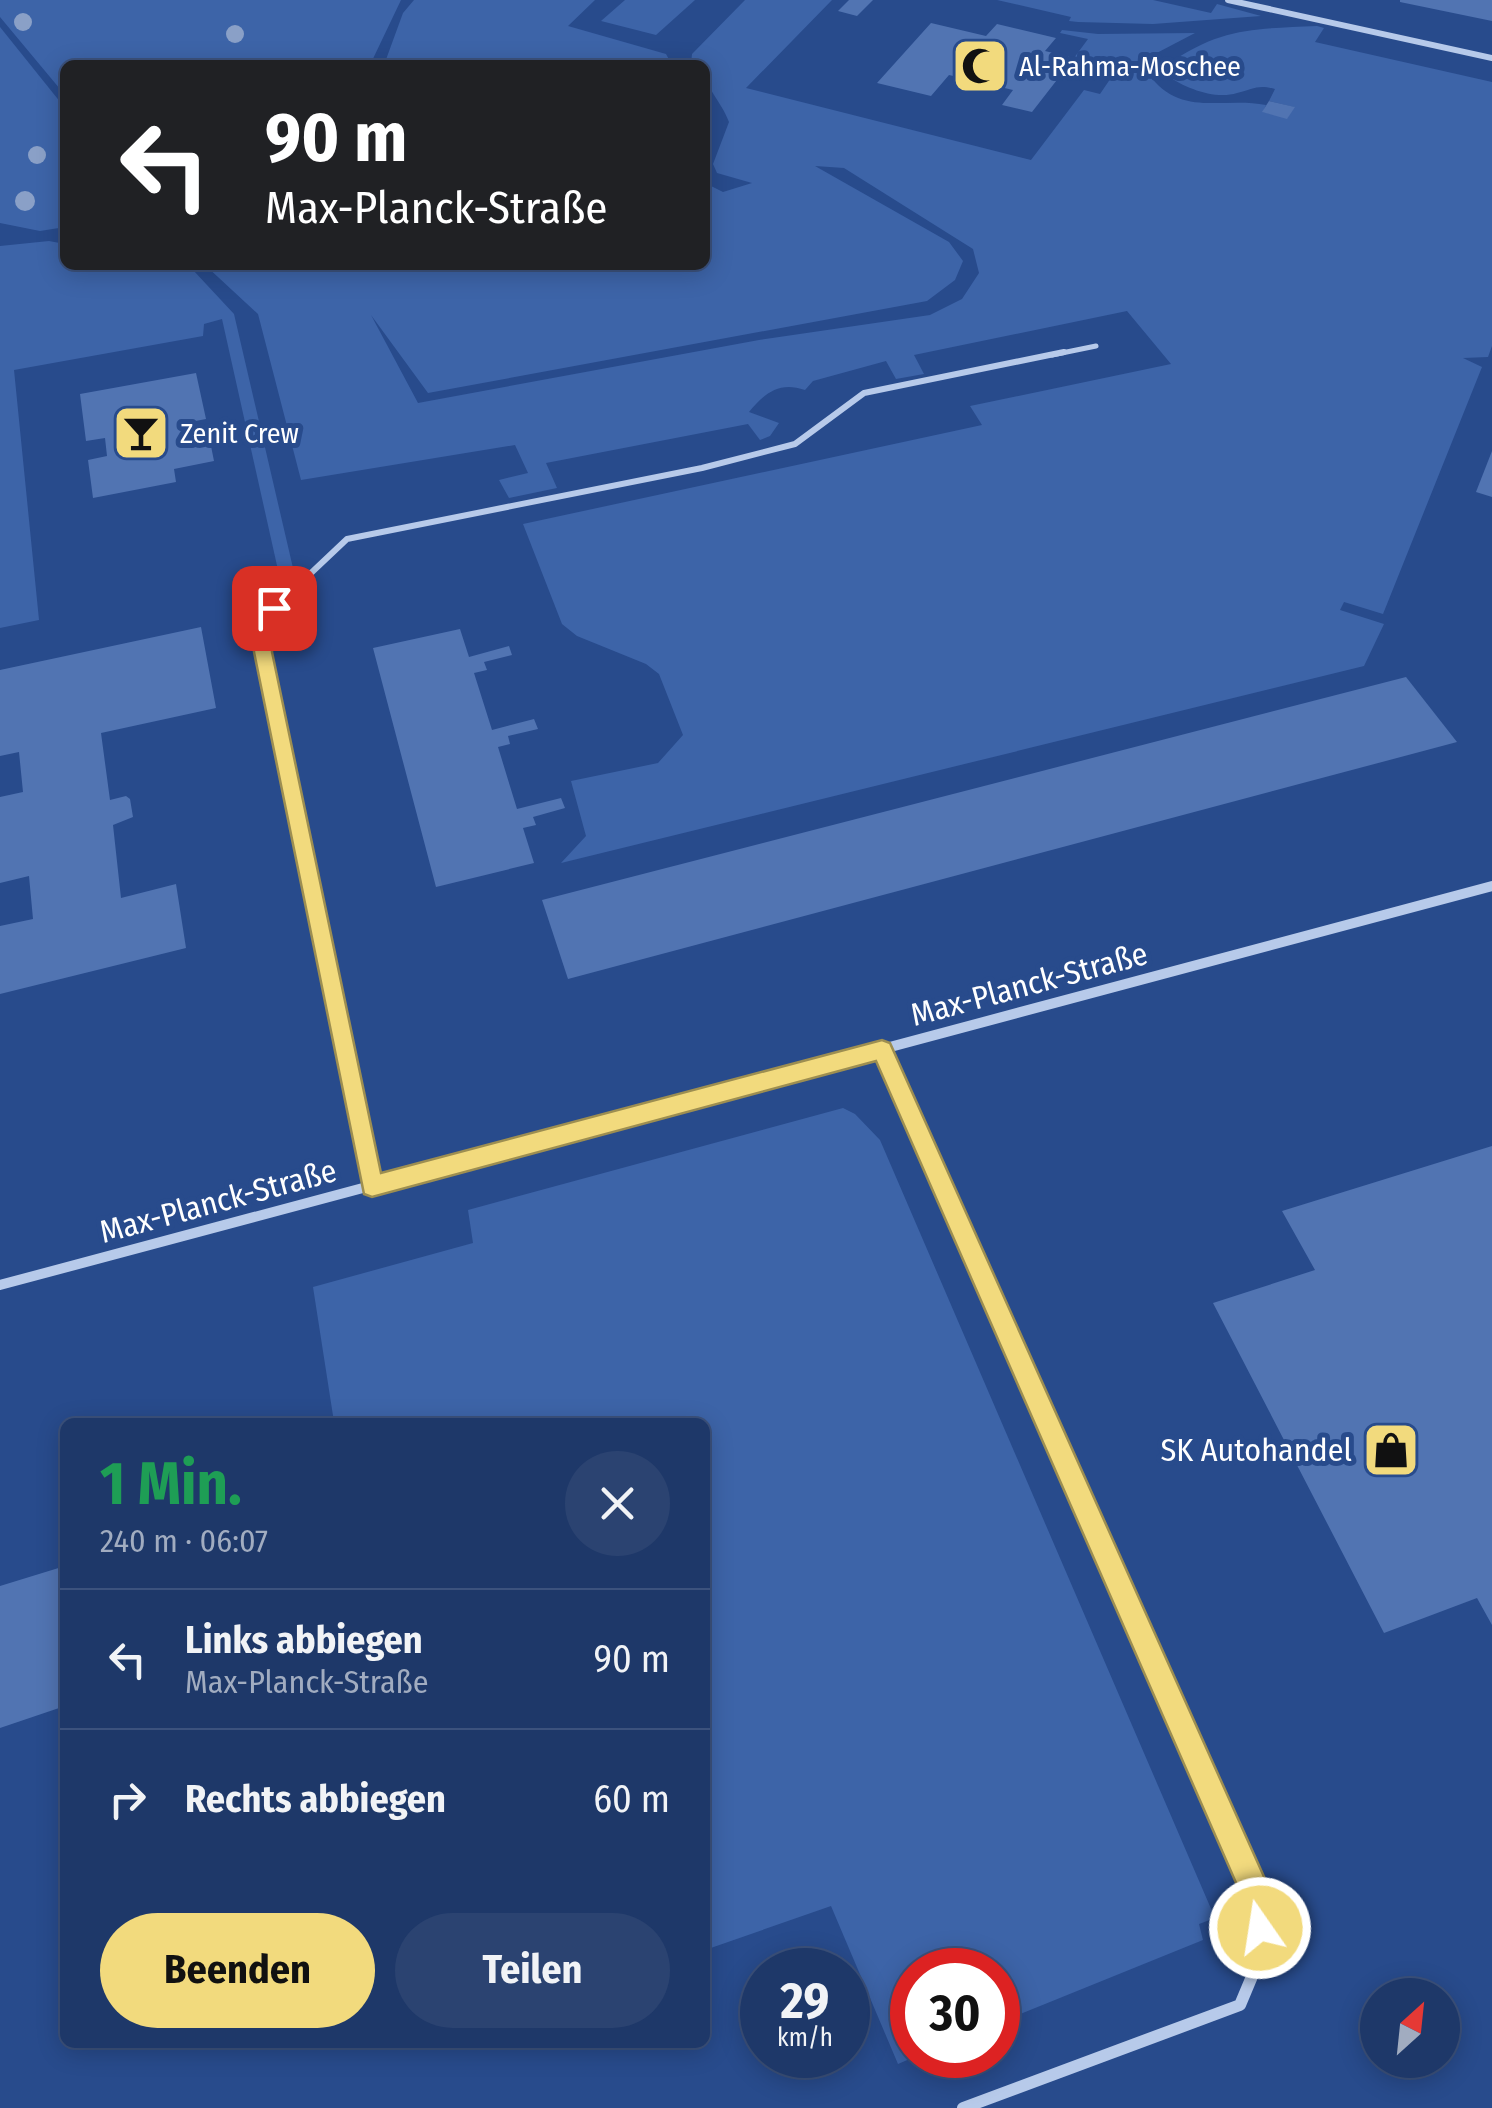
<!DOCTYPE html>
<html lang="de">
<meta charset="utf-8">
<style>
body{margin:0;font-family:"Fira Sans Condensed",sans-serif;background:#2b4371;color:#f1f3f6;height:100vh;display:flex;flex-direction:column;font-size:38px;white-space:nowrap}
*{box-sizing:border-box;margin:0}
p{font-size:32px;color:#a1acc0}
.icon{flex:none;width:55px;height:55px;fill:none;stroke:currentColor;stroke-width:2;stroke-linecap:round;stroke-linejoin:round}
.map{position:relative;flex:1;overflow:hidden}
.details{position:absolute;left:60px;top:1418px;width:650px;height:630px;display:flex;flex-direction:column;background:#1e3869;border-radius:15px;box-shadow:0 5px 25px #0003,0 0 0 2px #3c527d}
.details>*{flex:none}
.hud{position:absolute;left:60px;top:60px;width:650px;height:210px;border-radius:15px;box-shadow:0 5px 25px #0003,0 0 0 2px #3c527d;background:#202124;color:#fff;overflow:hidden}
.needle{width:65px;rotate:27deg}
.controls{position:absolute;left:1360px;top:1978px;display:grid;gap:20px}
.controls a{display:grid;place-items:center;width:100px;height:100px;border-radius:50%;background:#1e3869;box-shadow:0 5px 25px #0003,0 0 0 2px #3c527d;font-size:50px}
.speed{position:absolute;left:740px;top:1948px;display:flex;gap:20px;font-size:50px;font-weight:700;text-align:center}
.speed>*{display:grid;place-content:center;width:130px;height:130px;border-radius:50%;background:#1e3869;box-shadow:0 5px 25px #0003,0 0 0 2px #3c527d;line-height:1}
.speed small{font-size:25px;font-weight:400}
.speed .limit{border:15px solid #d22;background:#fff;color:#111}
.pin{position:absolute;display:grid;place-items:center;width:85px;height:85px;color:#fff;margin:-42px;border-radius:20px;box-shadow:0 5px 15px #0006}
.me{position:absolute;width:110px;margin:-55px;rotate:347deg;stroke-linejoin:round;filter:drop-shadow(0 0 8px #0008)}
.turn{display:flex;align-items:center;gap:35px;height:210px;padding:0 40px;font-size:45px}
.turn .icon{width:130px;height:130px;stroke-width:2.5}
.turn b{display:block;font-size:70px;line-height:85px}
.round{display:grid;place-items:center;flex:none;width:105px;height:105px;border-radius:52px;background:#2b4371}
.summary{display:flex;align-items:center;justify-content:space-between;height:170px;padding:0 40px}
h1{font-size:60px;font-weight:700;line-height:75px;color:#1e9e55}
.button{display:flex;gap:20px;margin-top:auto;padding:20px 40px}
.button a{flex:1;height:115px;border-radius:60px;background:#f2da7d;color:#111;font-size:40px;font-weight:700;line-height:115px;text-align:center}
.button a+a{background:#2b4371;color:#f1f3f6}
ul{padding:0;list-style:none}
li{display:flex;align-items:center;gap:30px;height:140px;padding:0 40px;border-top:2px solid #3c527d}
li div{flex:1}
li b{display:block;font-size:38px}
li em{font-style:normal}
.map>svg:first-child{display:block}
.green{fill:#3d64a8;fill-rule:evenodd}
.building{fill:#5174b2}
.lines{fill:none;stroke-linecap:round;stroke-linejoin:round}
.lane-far1{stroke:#b7caea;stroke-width:5}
.lane{stroke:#b7caea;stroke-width:6}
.street-far3{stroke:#b7caea;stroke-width:6}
.street-far2{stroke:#b7caea;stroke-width:8}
.street-far1{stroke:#b7caea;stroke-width:10}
.street{stroke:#b7caea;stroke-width:12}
.tree{fill:#8aa0c7}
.route{fill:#f2da7d;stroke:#9d8e51;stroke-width:2.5}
.labels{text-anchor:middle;stroke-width:10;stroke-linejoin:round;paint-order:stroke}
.far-poi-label{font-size:28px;fill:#fff;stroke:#284b8c;text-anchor:start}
.street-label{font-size:32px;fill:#fff;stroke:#284b8c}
.poi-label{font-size:32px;fill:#fff;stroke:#284b8c;text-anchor:end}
</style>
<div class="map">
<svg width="1492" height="2108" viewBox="0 0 1492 2108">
<rect width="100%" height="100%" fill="#284b8c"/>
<g class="green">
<path d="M 0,0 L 401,0 L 370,65 L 65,65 L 65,95 L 0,17 Z"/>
<path d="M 414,0 L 595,0 L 568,26 L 666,54 L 672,65 L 384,65 L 403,13 Z"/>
<path d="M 625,0 L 695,0 L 656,35 L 601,21 Z"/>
<path d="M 745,0 L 832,0 L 746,88 L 1031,160 L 1084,90 L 1100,94 L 1117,69 L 1074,58 L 1088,39 L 1060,33 L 1062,30 L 1098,34 L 1195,33 L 1151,56 L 1148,73 C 1180,119 1223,96 1266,105 L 1263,112 L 1287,118 L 1294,107 L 1269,101 L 1275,89 C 1258,84 1253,89 1237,93 C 1215,100 1185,88 1168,76 L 1167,65 C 1221,27 1254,29 1317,26 L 1324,28 L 1315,42 L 1492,82 L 1492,346 L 1488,357 L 1463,358 L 1482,367 L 1383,614 L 1344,602 L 1340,610 L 1384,624 L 1364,666 L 561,863 L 586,836 L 571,781 L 658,763 L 683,735 L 659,674 L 646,664 L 577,636 L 562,624 L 523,524 L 982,425 L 970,406 L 1171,364 L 1127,311 L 914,355 L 924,374 L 896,379 L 886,361 L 813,381 L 805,390 C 779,381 765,393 749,412 L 779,423 L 770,436 L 760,440 L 748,424 L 546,463 L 557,488 L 509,498 L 499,480 L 528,473 L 515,445 L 301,480 L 258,314 L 205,265 L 705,265 L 705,183 L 723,192 L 752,183 L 717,173 L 713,164 L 729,122 C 720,98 705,91 705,65 L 691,65 L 692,54 ZM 815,166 L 844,168 L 973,249 L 979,273 L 962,299 L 930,315 L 759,340 L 418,403 L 371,315 L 428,393 L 927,301 L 955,280 L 963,261 L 949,242 Z"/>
<path d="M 997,0 L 1153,0 L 1211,13 L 1217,4 L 1261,16 L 1153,24 L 1078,22 L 1069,21 L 1071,17 Z"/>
<path d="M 0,27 L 65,108 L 65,227 L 40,231 L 0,223 Z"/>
<path d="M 49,241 L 65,244 L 65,265 L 169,265 L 193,270 L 234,314 L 293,568 L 278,570 L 222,319 L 204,324 L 203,336 L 14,370 L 39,620 L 0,628 L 0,246 Z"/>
<path d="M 843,1108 L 855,1114 L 880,1140 L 1215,1918 L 1199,1924 L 1203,1940 L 998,2023 L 998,1970 L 912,1970 L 912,2055 L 919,2055 L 898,2064 L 831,1906 L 705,1950 L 705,1422 L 334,1422 L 313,1287 L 473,1243 L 468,1210 Z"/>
</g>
<g class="building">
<path d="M 849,0 L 873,0 L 857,16 L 838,11 Z"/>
<path d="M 1400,0 L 1492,0 L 1492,21 L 1400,2 Z"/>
<path d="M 931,23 L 986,36 L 997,24 L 1056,38 L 1045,51 L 1074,58 L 1032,112 L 1002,105 L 1013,90 L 949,75 L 931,96 L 877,83 Z"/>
<path d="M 1269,101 L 1295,107 L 1287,119 L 1262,112 Z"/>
<path d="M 196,373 L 206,419 L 185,423 L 187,431 L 197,429 L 199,438 L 209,436 L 214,461 L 174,469 L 176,482 L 93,498 L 88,460 L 107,456 L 105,438 L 86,441 L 80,394 Z"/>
<path d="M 1492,451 L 1492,497 L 1476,492 Z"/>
<path d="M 201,627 L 216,708 L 101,733 L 110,800 L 126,796 L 130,799 L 133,817 L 113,825 L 121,898 L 176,884 L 186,948 L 0,994 L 0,926 L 33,919 L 29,876 L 0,883 L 0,797 L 23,792 L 19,752 L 0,756 L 0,670 Z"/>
<path d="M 460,629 L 469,657 L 509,646 L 512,655 L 484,662 L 487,670 L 474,673 L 492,730 L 534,719 L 538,729 L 508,736 L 510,744 L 498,747 L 517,809 L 561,798 L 565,808 L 533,817 L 536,825 L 523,828 L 534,863 L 436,887 L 373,648 Z"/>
<path d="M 1406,677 L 1457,742 L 568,979 L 542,900 Z"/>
<path d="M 1492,1146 L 1492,1625 L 1477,1598 L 1384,1633 L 1213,1303 L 1315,1270 L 1282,1211 Z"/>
<path d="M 65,1566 L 65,1706 L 0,1728 L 0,1586 Z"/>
</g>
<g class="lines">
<path class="lane-far1" d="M 1052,355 L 1096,346"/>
<path class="lane" d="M 274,608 L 347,539 L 702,468 L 795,444 L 864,393 L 1064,352"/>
<path class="street-far3" d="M 1228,0 L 1492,58"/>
<path class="street-far2" d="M 274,608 L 264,627 L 263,652 L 294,805"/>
<g class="street-far1">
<path d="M 294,803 L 372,1186"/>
<path d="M 882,1049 L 1028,1379"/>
<path d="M 0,1285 L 1492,886"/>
</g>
<path class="street" d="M 963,2108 L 1240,2005 L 1261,1955 L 1259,1901 L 1027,1376"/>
</g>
<g class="tree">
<circle cx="23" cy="22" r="9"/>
<circle cx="235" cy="34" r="9"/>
<circle cx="37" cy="155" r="9"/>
<circle cx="25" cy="201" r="10"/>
</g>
<path class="route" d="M 274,601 L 283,608 L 274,627 L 272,652 L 381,1173 L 882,1040 L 890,1043 L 1270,1890 L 1276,1928 L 1271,1939 L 1260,1943 L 1249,1939 L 1245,1928 L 1244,1901 L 876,1061 L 372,1197 L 364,1194 L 254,652 L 255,627 L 267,603 Z"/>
<defs>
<g id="mosque-square" transform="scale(2.875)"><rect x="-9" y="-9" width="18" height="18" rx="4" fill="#f2da7d" stroke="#284b8c"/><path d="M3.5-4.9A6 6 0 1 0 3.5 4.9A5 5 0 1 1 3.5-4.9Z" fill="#111"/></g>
<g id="bar-square" transform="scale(2.875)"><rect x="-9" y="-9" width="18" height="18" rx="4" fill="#f2da7d" stroke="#284b8c"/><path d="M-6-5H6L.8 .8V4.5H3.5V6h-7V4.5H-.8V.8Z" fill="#111"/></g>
<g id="shop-square" transform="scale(2.875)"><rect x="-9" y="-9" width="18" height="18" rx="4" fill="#f2da7d" stroke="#284b8c"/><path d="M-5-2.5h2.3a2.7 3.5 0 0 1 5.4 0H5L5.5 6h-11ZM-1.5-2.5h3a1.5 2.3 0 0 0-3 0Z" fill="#111"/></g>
</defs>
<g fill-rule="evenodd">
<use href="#mosque-square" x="980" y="66"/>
<use href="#bar-square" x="141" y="433"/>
<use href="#shop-square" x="1391" y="1450"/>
</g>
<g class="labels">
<g class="far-poi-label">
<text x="1019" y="76">Al-Rahma-Moschee</text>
<text x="180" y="443">Zenit Crew</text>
</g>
<g class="street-label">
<text transform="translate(1029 984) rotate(-15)" y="11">Max-Planck-Straße</text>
<text transform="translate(218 1201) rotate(-15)" y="11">Max-Planck-Straße</text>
</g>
<g class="poi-label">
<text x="1352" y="1461">SK Autohandel</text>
</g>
</g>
</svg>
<div class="controls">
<a><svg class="needle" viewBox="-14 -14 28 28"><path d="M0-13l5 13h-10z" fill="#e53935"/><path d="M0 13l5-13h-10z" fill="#a1acc0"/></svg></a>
</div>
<div class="speed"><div>29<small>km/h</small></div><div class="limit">30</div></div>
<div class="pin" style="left:274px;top:608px;background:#d93025"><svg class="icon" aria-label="arrive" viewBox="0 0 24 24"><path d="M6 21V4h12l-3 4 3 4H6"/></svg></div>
<svg class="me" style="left:1260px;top:1928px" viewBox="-20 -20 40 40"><circle r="17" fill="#f2da7d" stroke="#fff" stroke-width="3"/><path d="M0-11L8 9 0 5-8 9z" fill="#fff"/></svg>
<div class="hud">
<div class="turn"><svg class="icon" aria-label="left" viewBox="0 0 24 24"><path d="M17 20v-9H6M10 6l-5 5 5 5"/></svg><div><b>90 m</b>Max-Planck-Straße</div></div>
</div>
<section class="details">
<div class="summary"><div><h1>1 Min.</h1><p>240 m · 06:07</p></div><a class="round"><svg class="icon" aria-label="close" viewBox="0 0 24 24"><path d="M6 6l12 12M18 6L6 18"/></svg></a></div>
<ul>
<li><svg class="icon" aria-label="left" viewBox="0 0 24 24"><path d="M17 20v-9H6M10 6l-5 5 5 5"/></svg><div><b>Links abbiegen</b><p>Max-Planck-Straße</p></div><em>90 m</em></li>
<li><svg class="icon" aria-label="right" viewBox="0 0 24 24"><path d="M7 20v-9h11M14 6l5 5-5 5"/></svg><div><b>Rechts abbiegen</b></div><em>60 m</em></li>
</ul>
<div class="button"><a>Beenden</a><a>Teilen</a></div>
</section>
</div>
